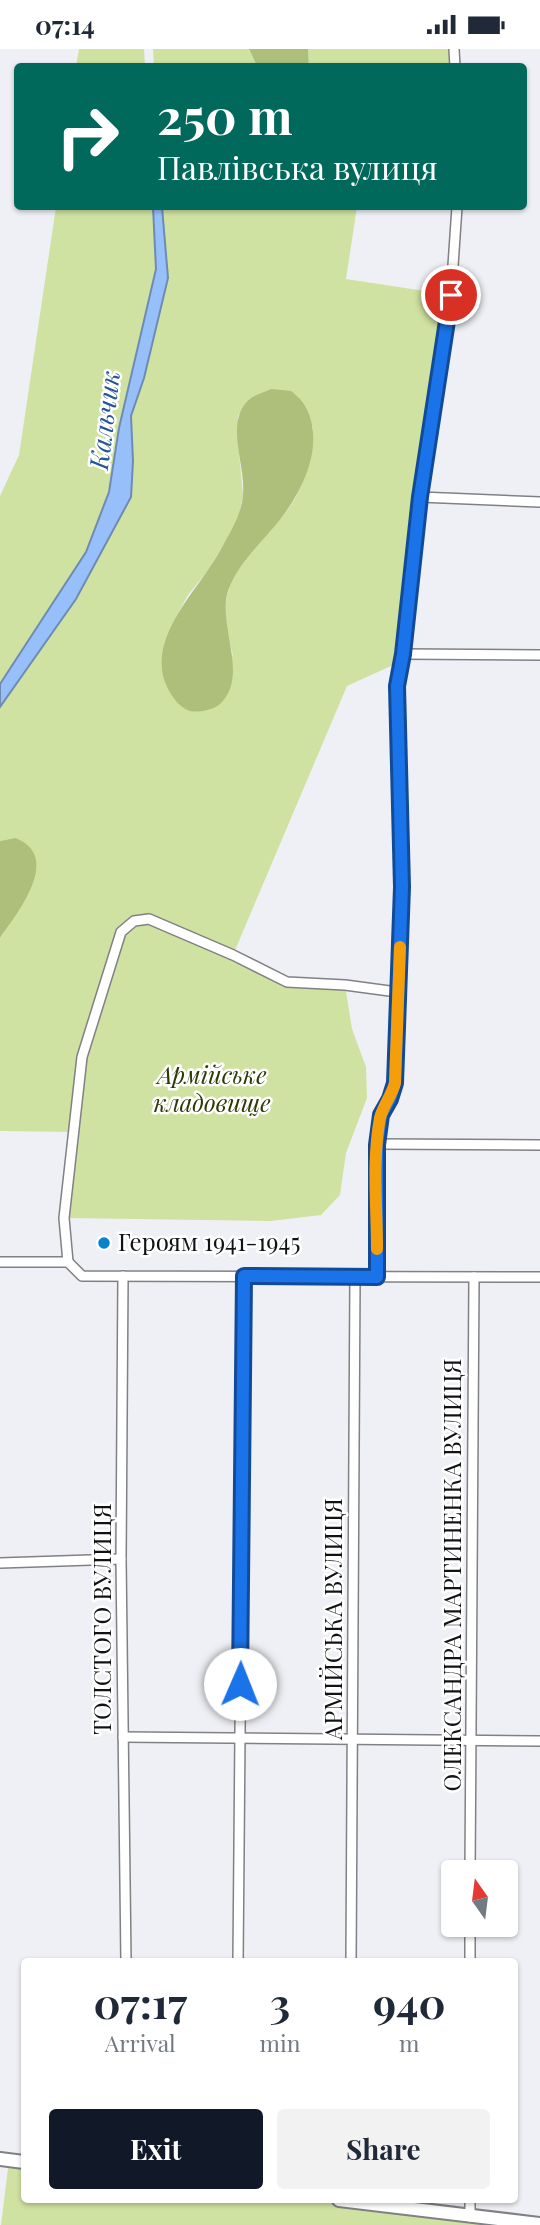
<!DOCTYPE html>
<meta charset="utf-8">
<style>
body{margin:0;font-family:"Playfair Display",serif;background:#f2f2f3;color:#1f2937;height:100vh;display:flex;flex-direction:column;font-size:26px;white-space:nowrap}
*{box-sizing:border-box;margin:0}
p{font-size:23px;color:#747a83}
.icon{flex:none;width:38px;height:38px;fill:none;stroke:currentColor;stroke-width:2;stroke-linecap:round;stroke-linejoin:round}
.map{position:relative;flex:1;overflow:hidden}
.panel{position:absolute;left:21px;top:1909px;width:497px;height:245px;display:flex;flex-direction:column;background:#fff;border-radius:7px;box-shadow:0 2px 5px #0004}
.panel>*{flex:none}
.hud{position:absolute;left:14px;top:14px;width:513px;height:147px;border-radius:7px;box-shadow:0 2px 5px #0004;background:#00695c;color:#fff;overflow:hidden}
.needle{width:46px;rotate:346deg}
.buttons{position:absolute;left:441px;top:1811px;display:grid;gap:14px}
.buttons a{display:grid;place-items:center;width:77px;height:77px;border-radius:7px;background:#fff;box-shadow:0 2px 5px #0004;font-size:35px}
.pin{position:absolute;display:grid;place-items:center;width:60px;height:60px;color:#fff;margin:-30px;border:4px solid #fff;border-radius:50%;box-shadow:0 2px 7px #0007}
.me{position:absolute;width:77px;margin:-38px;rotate:1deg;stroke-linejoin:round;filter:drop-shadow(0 0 5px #0008)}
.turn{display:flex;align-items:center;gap:24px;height:147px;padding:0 28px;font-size:32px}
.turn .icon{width:91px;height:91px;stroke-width:2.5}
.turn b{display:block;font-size:49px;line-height:60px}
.eta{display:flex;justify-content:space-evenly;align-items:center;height:119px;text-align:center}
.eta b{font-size:42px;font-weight:700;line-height:49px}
.cta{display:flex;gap:14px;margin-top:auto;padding:14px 28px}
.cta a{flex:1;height:80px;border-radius:7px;background:#111827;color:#fff;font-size:28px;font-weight:700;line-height:80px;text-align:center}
.cta a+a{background:#f2f2f3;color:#1f2937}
.status{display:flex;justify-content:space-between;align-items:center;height:49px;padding:0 35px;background:#fff;direction:ltr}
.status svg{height:19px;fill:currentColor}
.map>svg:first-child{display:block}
.green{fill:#d0e2a1;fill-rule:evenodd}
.forest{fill:#adbf7a}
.water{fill:#97bff9;stroke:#6f8bb4;stroke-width:2}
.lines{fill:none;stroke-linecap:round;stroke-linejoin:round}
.minor-casing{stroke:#808185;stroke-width:12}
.tertiary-casing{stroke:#808185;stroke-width:16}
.minor{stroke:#fff;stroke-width:9}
.tertiary{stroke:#fff;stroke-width:12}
.route-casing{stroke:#114b97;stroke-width:18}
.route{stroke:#1a73e8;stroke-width:12}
.slow{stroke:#f59e0b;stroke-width:12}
.poi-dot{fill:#0883cb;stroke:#fff;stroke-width:2.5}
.labels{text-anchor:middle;stroke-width:5;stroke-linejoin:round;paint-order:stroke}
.park-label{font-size:24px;font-style:italic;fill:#2d3802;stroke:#fff}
.poi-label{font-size:24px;fill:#111213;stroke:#fff;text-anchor:start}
.street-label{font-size:24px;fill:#111213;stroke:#fff}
.water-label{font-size:26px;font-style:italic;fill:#245499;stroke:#fff}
</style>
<div class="status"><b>07:14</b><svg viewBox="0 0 49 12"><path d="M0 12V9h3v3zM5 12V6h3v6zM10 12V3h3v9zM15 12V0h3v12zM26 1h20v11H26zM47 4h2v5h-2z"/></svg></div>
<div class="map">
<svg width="540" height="2176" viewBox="0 0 540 2176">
<rect width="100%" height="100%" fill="#eff0f5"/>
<g class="green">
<path d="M 79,0 L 144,0 L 145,17 L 76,17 Z"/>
<path d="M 153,0 L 249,0 L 257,17 L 154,17 Z"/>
<path d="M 308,0 L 454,0 L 455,17 L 309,17 Z"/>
<path d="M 56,158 L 153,158 L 156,220 L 119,379 L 109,443 L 86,503 L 0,635 L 0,447 L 19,406 Z"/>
<path d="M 162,158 L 357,158 L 346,230 L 451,246 L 402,612 L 347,637 L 233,906 L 287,933 L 345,936 L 352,980 L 366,1018 L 367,1049 L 346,1104 L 340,1146 L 321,1166 L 271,1172 L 64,1169 L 73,1083 L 0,1082 L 0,889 L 9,876 L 15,789 L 0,792 L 0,658 L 76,550 L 131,448 L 133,412 L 131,367 L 144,329 L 168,229 ZM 271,340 L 313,378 C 311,410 306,438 285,464 C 265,489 238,511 228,543 C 222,563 229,587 233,607 L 176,568 L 188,546 L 209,520 L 238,471 L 243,445 L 238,394 L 238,367 L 251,349 Z"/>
<path d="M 9,2111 L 24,2113 L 24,2151 L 339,2151 L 540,2176 L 1,2176 Z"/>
</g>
<g class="forest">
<path d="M 249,0 L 308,0 L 309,17 L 257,17 Z"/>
<path d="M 271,340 L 291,342 C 296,346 302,351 305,357 C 324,390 307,433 287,461 C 268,489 240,509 228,542 C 217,575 250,627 220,655 C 213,661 198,664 190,662 C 179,658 173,649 168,640 C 146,598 186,553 208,521 C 215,511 221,500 227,489 C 235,475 242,461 243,445 C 246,415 223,371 251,349 C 257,345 265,343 271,340 Z"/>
<path d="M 15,789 C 63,807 18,863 0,889 L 0,792 Z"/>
</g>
<path class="water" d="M 153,158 L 162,158 L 168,229 L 144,329 L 131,367 L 133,412 L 131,448 L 76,550 L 0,658 L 0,635 L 86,503 L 109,443 L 119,379 L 156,220 Z"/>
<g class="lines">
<g class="minor-casing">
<g id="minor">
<path d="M 454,0 L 455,18"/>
<path d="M 420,448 L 540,453"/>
<path d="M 403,605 L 540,606"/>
<path d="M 377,1095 L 540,1096"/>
<path d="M 0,1213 L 68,1213 L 82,1227 L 540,1228"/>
<path d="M 68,1213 L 64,1169 L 82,1008 L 121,883 L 134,872 L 149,870 L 233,906 L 287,933 L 345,936 L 397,943"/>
<path d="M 123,1227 L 121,1510 L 126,1913"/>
<path d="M 377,1228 L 377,1095 L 381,1066 L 395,1034 L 402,860 L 397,637 L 403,605 L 420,448 L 451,246 L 457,158"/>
<path d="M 0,1514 L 121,1510"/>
<path d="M 123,1688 L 540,1692"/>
<path d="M 470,1824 L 474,1228"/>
<path d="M 238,1913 L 244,1228"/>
<path d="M 351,1913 L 355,1228"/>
<path d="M 470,1913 L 470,1876"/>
<path d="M 470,2168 L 470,2151"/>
</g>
</g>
<g class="tertiary-casing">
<g id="tertiary">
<path d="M 0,2110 L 24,2113"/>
<path d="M 339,2151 L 540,2175"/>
</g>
</g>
<use href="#minor" class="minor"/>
<use href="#tertiary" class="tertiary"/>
</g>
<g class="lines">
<g class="route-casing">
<path id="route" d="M 240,1635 L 244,1227 L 377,1228 L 377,1096 L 381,1066 L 390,1050 L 395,1034 L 402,838 L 397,637 L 403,605 L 420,448 L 451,246"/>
</g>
<use href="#route" class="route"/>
<path class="slow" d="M 377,1200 C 377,1158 372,1111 380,1069 C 383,1057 392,1046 395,1034 L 400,898"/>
</g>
<circle class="poi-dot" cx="104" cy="1194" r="7"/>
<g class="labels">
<g class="park-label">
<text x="212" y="1035">Армійське<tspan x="212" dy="28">кладовище</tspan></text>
</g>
<g class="poi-label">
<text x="118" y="1202">Героям 1941-1945</text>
</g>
<g class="street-label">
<text transform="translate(453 1526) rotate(-90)" y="8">ОЛЕКСАНДРА МАРТИНЕНКА ВУЛИЦЯ</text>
<text transform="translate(103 1570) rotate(-90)" y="8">ТОЛСТОГО ВУЛИЦЯ</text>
<text transform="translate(334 1570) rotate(-90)" y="8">АРМІЙСЬКА ВУЛИЦЯ</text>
</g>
<g class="water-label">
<text transform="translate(105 371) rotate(-83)" y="9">Кальчик</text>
</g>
</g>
</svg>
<div class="buttons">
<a><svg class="needle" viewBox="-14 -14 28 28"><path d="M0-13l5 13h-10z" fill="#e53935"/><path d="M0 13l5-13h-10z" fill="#747a83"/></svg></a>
</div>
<div class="pin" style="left:451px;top:246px;background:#d93025"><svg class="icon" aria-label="arrive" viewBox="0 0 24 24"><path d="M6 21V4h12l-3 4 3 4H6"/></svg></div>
<svg class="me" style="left:240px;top:1635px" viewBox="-20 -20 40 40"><circle r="19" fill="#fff"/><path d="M0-13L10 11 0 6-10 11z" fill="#1a73e8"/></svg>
<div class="hud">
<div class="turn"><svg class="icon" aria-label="right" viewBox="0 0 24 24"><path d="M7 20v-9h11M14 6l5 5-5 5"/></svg><div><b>250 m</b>Павлівська вулиця</div></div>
</div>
<section class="panel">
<div class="eta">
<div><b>07:17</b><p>Arrival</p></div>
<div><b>3</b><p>min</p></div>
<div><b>940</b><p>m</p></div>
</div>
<div class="cta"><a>Exit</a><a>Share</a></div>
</section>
</div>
